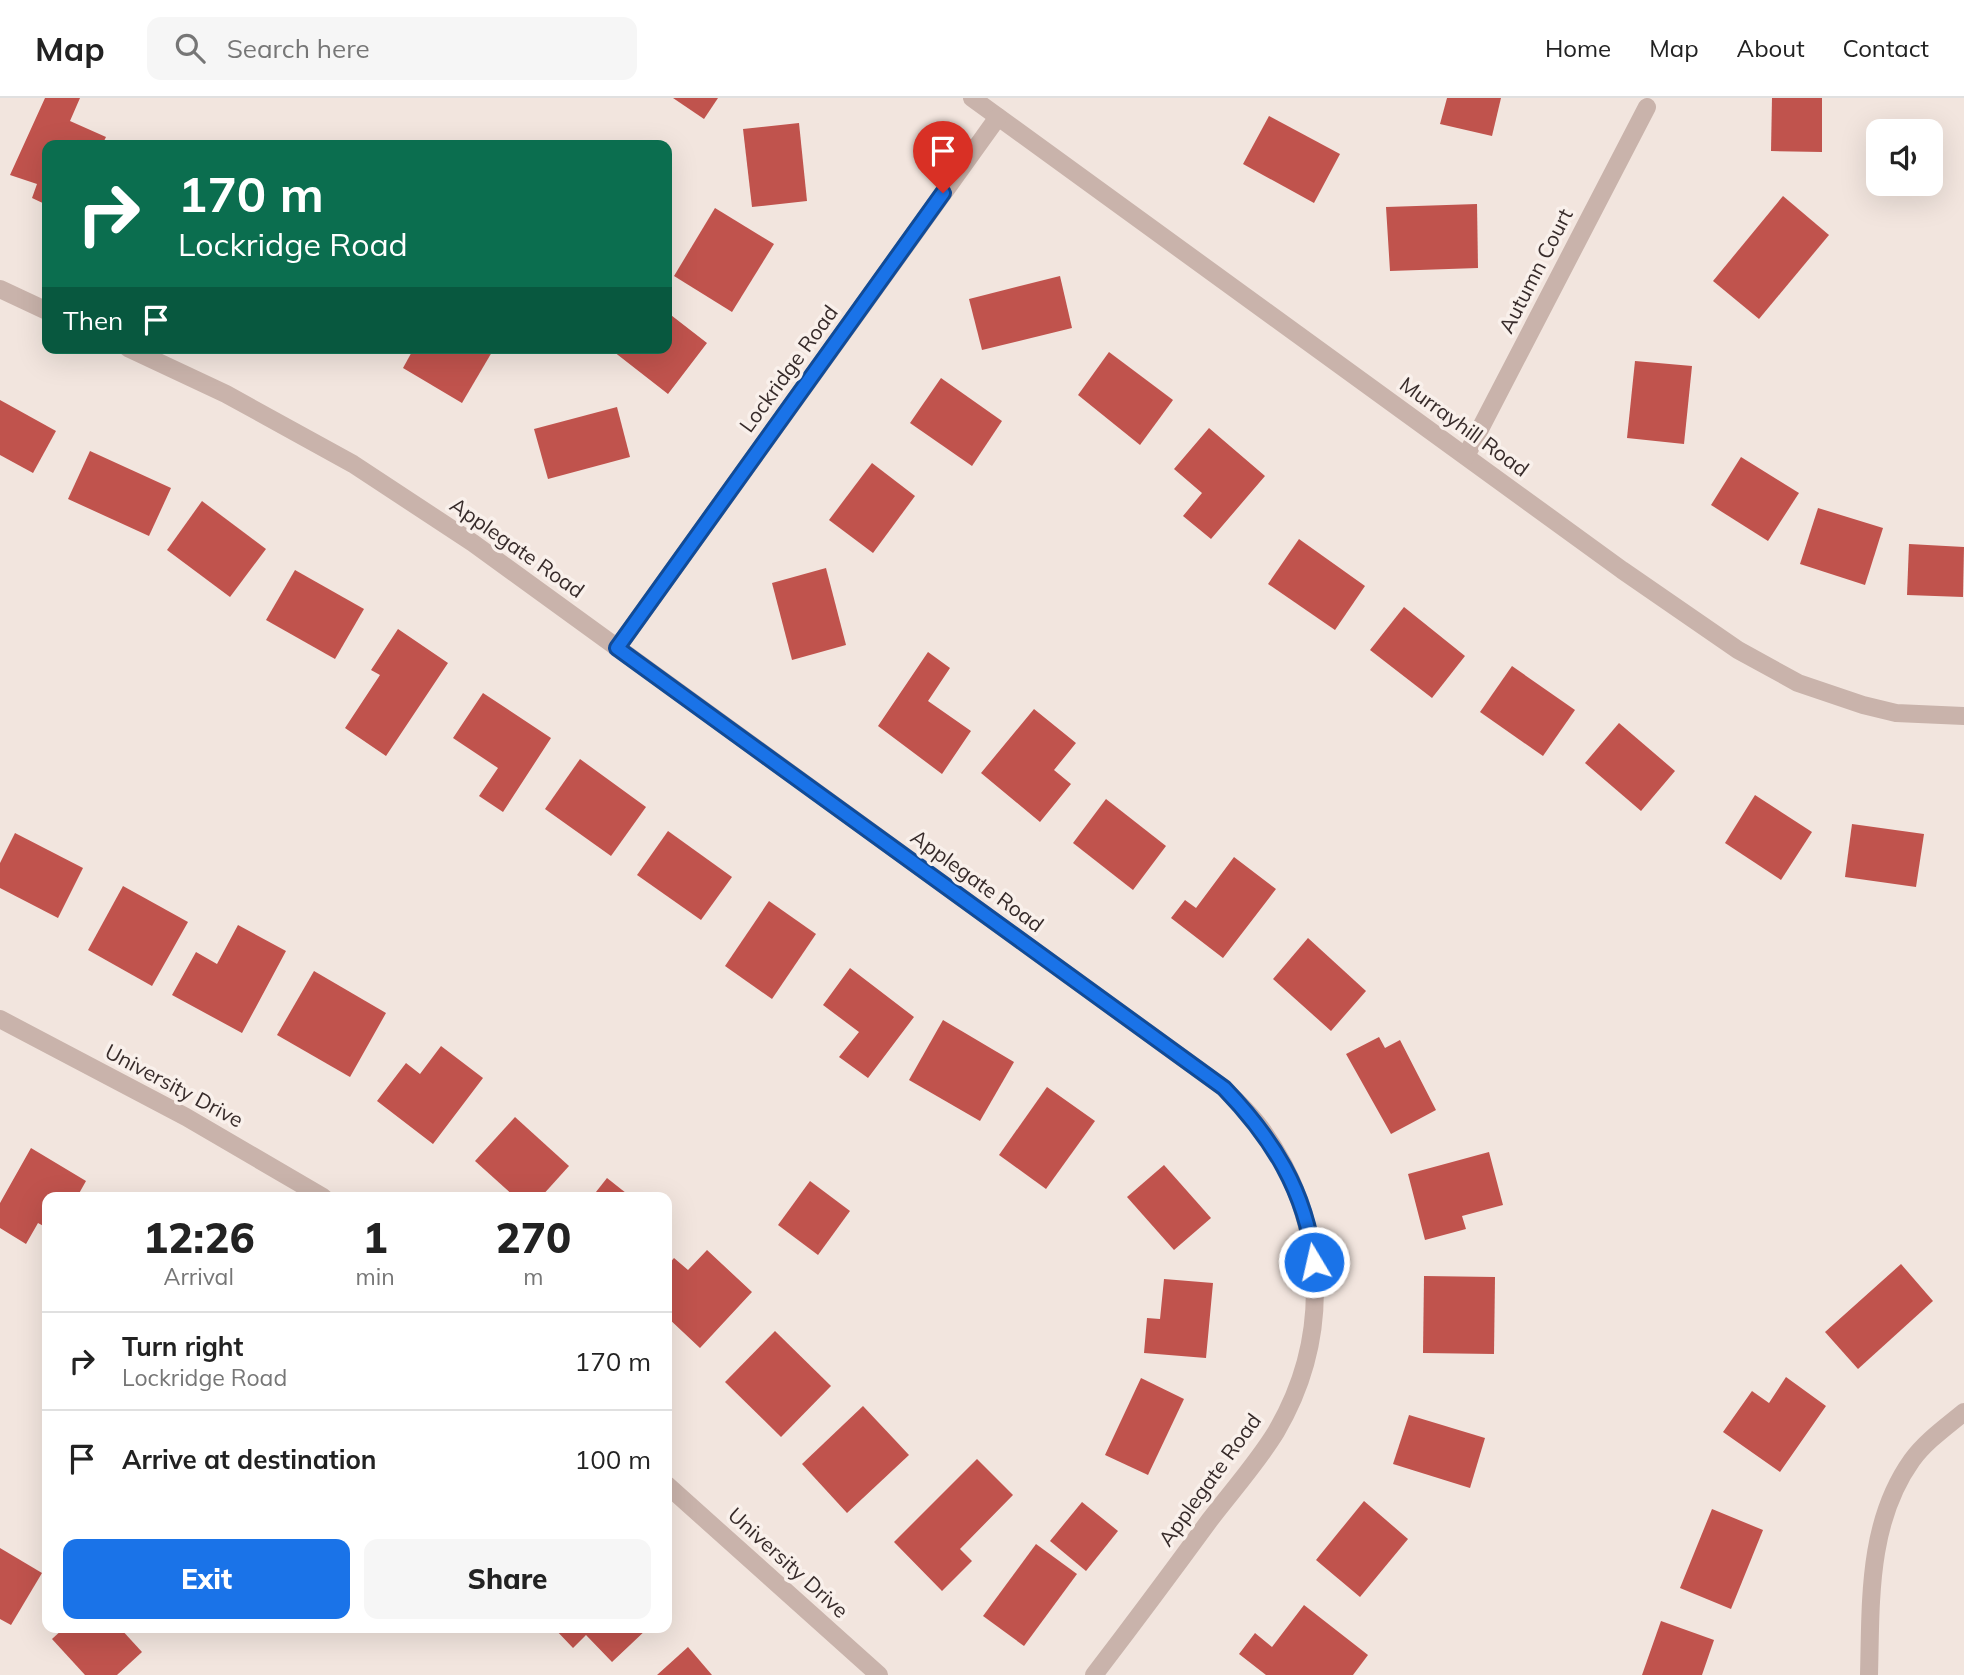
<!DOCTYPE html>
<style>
body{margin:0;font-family:Mulish,sans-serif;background:#f6f6f6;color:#222;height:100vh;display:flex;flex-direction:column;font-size:26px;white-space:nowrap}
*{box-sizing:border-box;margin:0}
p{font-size:23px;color:#767676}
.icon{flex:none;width:38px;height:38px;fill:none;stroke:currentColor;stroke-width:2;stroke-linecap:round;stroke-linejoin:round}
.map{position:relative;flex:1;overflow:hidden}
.drawer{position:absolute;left:42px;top:1094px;width:630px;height:441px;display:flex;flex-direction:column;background:#fff;border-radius:14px;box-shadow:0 7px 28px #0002}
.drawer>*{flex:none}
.banner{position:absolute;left:42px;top:42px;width:630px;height:214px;border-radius:14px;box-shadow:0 7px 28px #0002;background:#0b6e4f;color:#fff;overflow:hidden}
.controls{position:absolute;left:1866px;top:21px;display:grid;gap:14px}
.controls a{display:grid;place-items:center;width:77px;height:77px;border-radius:14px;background:#fff;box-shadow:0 7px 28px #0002;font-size:35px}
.pin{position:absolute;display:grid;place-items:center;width:60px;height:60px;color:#fff;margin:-72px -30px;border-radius:50% 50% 50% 0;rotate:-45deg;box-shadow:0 0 7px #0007}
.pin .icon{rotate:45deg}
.me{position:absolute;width:77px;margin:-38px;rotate:351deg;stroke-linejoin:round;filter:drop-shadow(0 0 5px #0008)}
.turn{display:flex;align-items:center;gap:24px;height:147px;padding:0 21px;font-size:32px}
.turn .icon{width:91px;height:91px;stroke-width:2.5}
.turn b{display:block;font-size:49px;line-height:60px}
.then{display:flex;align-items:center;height:66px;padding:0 21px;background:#0003;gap:14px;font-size:26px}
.eta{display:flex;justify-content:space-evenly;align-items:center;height:119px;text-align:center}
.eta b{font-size:42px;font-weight:800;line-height:49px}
.action{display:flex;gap:14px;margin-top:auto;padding:14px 21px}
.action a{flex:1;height:80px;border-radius:14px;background:#1a73e8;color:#fff;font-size:28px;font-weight:800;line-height:80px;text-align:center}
.action a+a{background:#f6f6f6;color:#222}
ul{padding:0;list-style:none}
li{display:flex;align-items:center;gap:21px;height:98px;padding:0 21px;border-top:2px solid #e0e0e0}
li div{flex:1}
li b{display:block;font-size:26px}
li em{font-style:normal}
header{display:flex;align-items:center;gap:42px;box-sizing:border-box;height:98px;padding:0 35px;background:#fff;border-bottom:2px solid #e0e0e0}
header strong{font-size:33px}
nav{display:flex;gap:38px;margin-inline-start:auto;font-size:24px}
.search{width:490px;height:63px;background:#f6f6f6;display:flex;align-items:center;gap:18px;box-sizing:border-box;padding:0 24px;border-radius:14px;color:#767676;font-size:26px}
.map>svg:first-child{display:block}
.building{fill:#c0534d}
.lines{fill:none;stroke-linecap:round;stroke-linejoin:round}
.minor{stroke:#c9b3ab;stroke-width:18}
.route-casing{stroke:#114b97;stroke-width:18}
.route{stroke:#1a73e8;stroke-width:12}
.labels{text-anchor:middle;stroke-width:7;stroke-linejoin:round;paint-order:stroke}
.street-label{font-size:21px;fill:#372b2a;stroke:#f9f0eb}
</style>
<header>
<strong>Map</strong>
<div class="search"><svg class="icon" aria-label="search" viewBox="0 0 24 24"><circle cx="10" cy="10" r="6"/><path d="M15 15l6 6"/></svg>Search here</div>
<nav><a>Home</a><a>Map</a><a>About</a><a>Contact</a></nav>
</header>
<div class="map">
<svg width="1964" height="1577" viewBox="0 0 1964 1577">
<rect width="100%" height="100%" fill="#f2e5de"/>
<g class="building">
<path d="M 45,0 L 80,0 L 70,23 L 106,39 L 102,47 L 47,47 L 47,107 L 32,100 L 37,86 L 10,77 Z"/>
<path d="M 673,0 L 718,0 L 704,21 Z"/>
<path d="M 1447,0 L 1501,0 L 1492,38 L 1440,26 Z"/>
<path d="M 1772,0 L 1822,0 L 1822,54 L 1771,53 Z"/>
<path d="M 1269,18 L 1340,56 L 1314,105 L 1243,66 Z"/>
<path d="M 799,25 L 807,103 L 752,109 L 743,31 Z"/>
<path d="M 1783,98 L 1829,137 L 1759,221 L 1713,183 Z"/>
<path d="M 1477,106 L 1478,170 L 1390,173 L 1386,109 Z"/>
<path d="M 715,110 L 774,146 L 732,214 L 674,178 Z"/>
<path d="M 1060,178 L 1072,230 L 982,252 L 969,201 Z"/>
<path d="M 667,214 L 707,245 L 668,296 L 609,250 L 667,250 Z"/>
<path d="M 414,250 L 486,250 L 492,254 L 462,305 L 403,270 Z"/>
<path d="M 1109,254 L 1173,302 L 1140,347 L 1078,297 Z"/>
<path d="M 1635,263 L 1692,268 L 1684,346 L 1627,340 Z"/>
<path d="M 941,280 L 1002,323 L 972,368 L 910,325 Z"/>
<path d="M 0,302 L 56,333 L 33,375 L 0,357 Z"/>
<path d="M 617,309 L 630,359 L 548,381 L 534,331 Z"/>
<path d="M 1209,330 L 1265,378 L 1211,441 L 1183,418 L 1202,395 L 1174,371 Z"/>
<path d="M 90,353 L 171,390 L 149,438 L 68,401 Z"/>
<path d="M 1741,359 L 1799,395 L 1768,443 L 1711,407 Z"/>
<path d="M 872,365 L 915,398 L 873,455 L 829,422 Z"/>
<path d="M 202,403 L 266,451 L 230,499 L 167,452 Z"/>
<path d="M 1818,410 L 1883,430 L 1865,487 L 1800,466 Z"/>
<path d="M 1299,441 L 1365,488 L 1335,532 L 1268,486 Z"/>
<path d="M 1909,446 L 1964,449 L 1963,499 L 1907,497 Z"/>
<path d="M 826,470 L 846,547 L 792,562 L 772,485 Z"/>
<path d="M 295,472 L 364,511 L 335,561 L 266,522 Z"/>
<path d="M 1404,509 L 1465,558 L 1432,600 L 1370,552 Z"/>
<path d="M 398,531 L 448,565 L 386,658 L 345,630 L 380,577 L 371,572 Z"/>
<path d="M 928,554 L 950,570 L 928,603 L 971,633 L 942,676 L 878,628 Z"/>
<path d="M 1512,568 L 1575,612 L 1543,658 L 1480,614 Z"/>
<path d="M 483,595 L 551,640 L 503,714 L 479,698 L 498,670 L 453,640 Z"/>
<path d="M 1034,611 L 1076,645 L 1054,672 L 1071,686 L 1040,724 L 981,675 Z"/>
<path d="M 1619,625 L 1675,673 L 1641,713 L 1585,665 Z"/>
<path d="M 580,661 L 646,709 L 611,758 L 545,711 Z"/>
<path d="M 1755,697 L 1812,734 L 1781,782 L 1725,745 Z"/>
<path d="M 1106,701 L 1166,748 L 1133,792 L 1073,745 Z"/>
<path d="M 1852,726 L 1924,736 L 1916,789 L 1845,779 Z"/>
<path d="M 668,733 L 732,779 L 701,822 L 637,777 Z"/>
<path d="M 15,735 L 83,770 L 58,820 L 0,790 L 0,765 Z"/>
<path d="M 1234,759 L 1276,791 L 1223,860 L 1171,820 L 1185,802 L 1196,810 Z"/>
<path d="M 123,788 L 188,824 L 152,888 L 88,852 Z"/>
<path d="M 769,803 L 816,836 L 772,901 L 725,868 Z"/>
<path d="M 238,827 L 286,853 L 242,935 L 172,897 L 196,854 L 217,866 Z"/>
<path d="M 1308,840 L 1366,893 L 1331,933 L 1273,881 Z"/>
<path d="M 850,870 L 914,919 L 868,980 L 839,959 L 859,934 L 823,907 Z"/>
<path d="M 314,873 L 386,915 L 350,979 L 277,937 Z"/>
<path d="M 943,922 L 1014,964 L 980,1023 L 909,982 Z"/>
<path d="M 1379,939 L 1385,950 L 1400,942 L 1436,1012 L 1391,1036 L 1346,956 Z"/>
<path d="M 441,948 L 483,980 L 433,1046 L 377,1003 L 406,965 L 420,976 Z"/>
<path d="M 1047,989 L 1095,1023 L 1046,1091 L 999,1057 Z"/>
<path d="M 515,1019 L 569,1068 L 541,1099 L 515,1099 L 475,1063 Z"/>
<path d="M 31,1050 L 86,1083 L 77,1099 L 47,1099 L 47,1130 L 38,1125 L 26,1146 L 0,1130 L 0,1105 Z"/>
<path d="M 1489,1054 L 1503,1107 L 1462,1118 L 1466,1131 L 1425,1142 L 1408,1076 Z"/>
<path d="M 1164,1067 L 1211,1120 L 1174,1152 L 1127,1099 Z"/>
<path d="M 607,1080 L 631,1099 L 592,1099 Z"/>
<path d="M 810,1083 L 850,1113 L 818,1157 L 778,1127 Z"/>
<path d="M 707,1152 L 752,1194 L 700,1250 L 667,1219 L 667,1168 L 674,1160 L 688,1172 Z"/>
<path d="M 1901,1166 L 1933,1203 L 1858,1271 L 1825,1234 Z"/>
<path d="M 1424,1178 L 1495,1179 L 1494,1256 L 1423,1255 Z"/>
<path d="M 1164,1181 L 1213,1185 L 1206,1260 L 1144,1255 L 1147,1220 L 1160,1221 Z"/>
<path d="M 775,1233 L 831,1288 L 781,1339 L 725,1284 Z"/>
<path d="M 1786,1279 L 1826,1308 L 1780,1374 L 1723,1334 L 1752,1293 L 1769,1305 Z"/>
<path d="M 1141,1280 L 1184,1301 L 1148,1377 L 1105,1357 Z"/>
<path d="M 863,1308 L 909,1357 L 847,1415 L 802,1366 Z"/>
<path d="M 1409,1317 L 1485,1340 L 1470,1390 L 1393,1366 Z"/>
<path d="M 977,1361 L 1013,1397 L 960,1451 L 972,1463 L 942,1493 L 894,1444 Z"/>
<path d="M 1364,1403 L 1408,1441 L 1360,1499 L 1316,1462 Z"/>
<path d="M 1082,1404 L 1118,1433 L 1086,1473 L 1050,1443 Z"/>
<path d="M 1712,1411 L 1763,1432 L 1731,1511 L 1680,1490 Z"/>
<path d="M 1036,1446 L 1077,1476 L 1024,1548 L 983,1518 Z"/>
<path d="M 0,1450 L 42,1475 L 11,1527 L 0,1521 Z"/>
<path d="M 1304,1507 L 1368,1557 L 1353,1577 L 1266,1577 L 1239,1556 L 1255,1535 L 1272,1549 Z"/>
<path d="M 1661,1523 L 1714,1542 L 1702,1577 L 1642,1577 Z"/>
<path d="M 64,1530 L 120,1530 L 142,1554 L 117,1577 L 85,1577 L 52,1541 Z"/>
<path d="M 554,1530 L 648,1530 L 612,1564 L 586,1537 L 573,1550 Z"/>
<path d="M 688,1549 L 712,1577 L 657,1577 Z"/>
</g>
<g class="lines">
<g class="minor">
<path d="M 972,0 L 1622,472 L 1738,552 L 1798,585 L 1863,607 L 1896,615 L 1964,618"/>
<path d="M 0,191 L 47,213"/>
<path d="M 128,250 L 226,296 L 353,366 L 473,445 L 1224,990 C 1236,1003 1250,1015 1260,1029 C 1327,1120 1333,1237 1276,1334 C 1257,1365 1231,1394 1209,1423 C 1171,1475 1133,1526 1094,1577"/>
<path d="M 1466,358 L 1647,9"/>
<path d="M 617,550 L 998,19"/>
<path d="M 0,921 L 186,1019 L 323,1099"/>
<path d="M 667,1387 L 879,1577"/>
<path d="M 1869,1577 C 1871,1504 1867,1425 1912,1362 C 1926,1343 1946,1329 1964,1314"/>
</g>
</g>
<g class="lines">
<g class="route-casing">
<path id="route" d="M 943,95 L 617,550 L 1224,990 C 1272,1040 1306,1093 1314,1164"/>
</g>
<use href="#route" class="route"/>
</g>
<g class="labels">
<g class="street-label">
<text transform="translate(1536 173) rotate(-63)" y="7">Autumn Court</text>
<text transform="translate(789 271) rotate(-54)" y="7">Lockridge Road</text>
<text transform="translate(1464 329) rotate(36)" y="7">Murrayhill Road</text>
<text transform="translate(517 450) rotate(35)" y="7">Applegate Road</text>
<text transform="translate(977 783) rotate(36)" y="7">Applegate Road</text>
<text transform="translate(174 988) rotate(28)" y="7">University Drive</text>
<text transform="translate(1210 1382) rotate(-54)" y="7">Applegate Road</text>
<text transform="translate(788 1465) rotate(42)" y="7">University Drive</text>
</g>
</g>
</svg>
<div class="controls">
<a><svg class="icon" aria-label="sound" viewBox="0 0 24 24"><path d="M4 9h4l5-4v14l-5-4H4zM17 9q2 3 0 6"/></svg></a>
</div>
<div class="pin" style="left:943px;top:95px;background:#d93025"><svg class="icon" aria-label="arrive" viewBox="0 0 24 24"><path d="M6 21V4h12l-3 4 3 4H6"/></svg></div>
<svg class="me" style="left:1314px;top:1164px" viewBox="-20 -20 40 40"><circle r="17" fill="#1a73e8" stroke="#fff" stroke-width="3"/><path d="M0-11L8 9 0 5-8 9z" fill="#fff"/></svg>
<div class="banner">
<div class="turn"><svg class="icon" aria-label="right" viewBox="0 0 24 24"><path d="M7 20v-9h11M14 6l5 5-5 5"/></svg><div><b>170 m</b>Lockridge Road</div></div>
<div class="then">Then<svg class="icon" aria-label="arrive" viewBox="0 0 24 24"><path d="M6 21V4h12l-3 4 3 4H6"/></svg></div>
</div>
<section class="drawer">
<div class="eta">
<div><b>12:26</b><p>Arrival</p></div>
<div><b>1</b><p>min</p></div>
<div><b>270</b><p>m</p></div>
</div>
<ul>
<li><svg class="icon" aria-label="right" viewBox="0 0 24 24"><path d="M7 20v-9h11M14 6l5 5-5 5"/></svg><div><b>Turn right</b><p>Lockridge Road</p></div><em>170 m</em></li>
<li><svg class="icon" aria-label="arrive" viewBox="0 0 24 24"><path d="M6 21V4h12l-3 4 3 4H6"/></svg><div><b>Arrive at destination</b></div><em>100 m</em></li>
</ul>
<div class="action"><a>Exit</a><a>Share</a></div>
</section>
</div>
